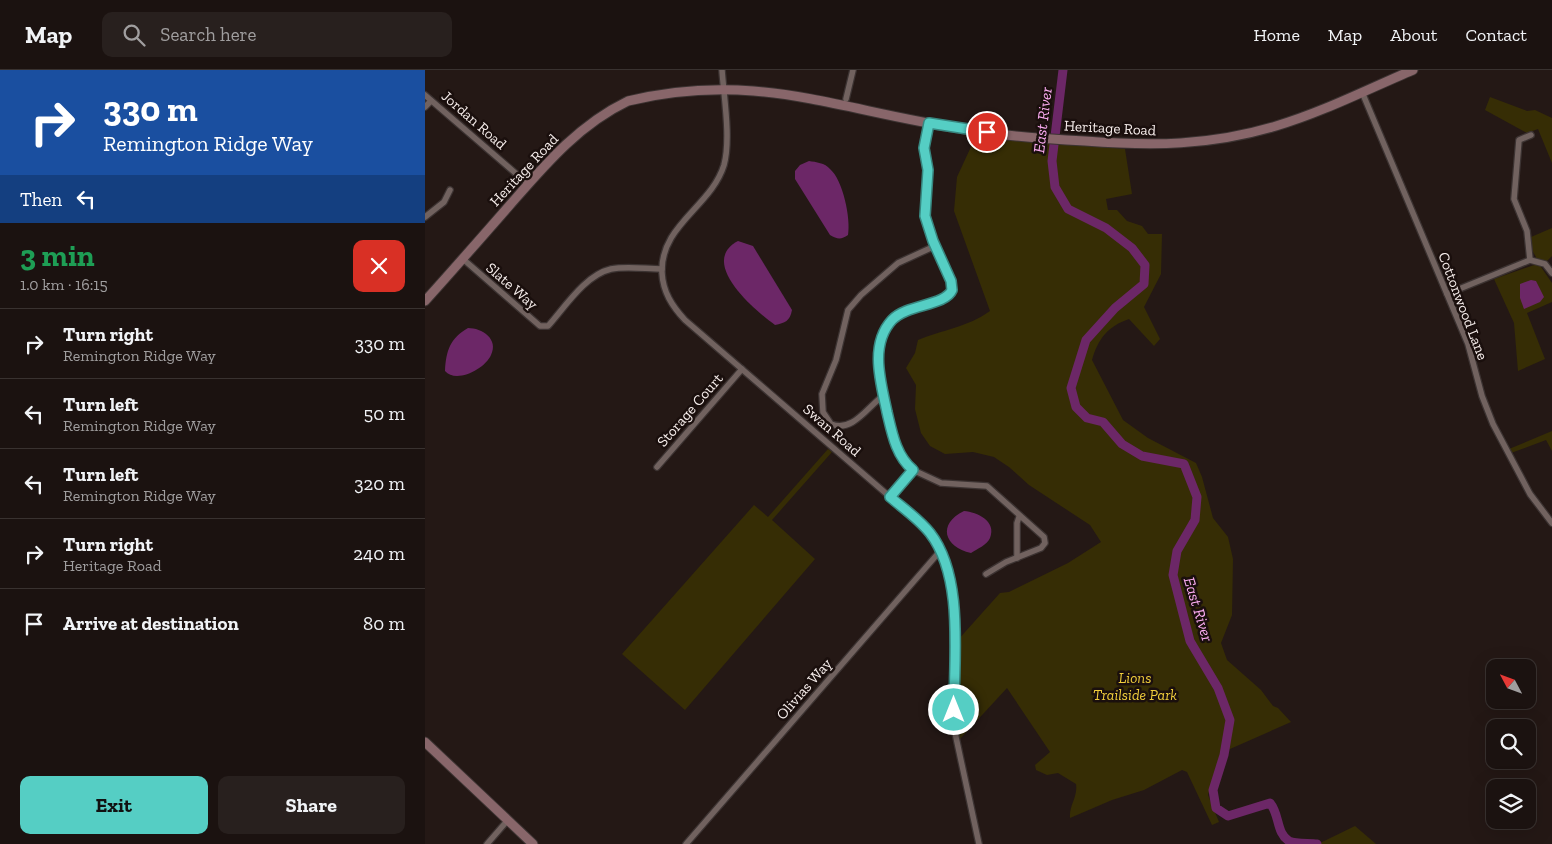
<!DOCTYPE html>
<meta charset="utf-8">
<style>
body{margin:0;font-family:"Zilla Slab",serif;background:#28201e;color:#f1f3f6;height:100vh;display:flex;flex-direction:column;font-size:19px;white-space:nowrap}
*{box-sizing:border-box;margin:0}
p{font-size:16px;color:#a09e9f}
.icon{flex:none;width:28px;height:28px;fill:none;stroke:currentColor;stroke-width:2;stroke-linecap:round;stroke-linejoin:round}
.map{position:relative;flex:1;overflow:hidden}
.panel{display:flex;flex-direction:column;background:#1b1210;width:425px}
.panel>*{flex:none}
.hud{background:#1a4fa0;color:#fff;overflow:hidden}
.needle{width:32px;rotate:311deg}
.tools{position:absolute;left:1061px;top:589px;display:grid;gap:10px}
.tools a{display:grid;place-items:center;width:50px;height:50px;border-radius:10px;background:#1b1210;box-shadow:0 5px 20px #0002,0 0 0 1px #393230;font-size:25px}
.pin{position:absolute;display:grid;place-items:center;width:42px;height:42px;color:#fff;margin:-21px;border:2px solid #fff;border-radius:50%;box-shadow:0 1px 5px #0007}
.me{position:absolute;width:55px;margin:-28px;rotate:0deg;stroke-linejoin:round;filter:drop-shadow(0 0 4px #0008)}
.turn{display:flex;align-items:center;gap:18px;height:105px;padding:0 20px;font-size:22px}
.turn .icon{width:65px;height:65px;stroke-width:2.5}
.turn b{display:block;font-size:35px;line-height:42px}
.then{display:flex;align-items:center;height:48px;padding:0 20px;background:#0003;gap:10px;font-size:19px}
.round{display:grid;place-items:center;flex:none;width:52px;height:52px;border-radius:10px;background:#28201e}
.overview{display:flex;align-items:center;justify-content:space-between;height:85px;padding:0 20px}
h1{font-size:30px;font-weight:700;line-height:38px;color:#1e9e55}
.button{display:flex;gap:10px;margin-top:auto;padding:10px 20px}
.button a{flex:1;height:58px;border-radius:10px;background:#55cec4;color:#111;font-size:20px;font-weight:700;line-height:58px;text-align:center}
.button a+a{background:#28201e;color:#f1f3f6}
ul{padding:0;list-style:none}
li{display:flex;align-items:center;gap:15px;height:70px;padding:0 20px;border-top:1px solid #393230}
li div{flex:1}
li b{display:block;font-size:19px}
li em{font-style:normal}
header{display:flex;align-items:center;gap:30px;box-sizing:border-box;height:70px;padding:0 25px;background:#1b1210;border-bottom:1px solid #393230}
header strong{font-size:24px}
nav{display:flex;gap:28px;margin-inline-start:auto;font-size:18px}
.search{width:350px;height:45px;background:#28201e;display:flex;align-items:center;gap:12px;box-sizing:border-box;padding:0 18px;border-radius:10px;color:#a09e9f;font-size:19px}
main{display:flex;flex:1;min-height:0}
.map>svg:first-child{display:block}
.green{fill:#362d05}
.water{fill:#6c2767}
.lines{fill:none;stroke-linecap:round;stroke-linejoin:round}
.river{stroke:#6c2767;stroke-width:9}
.minor-casing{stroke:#3c3332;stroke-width:8}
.secondary-casing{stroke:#3c3332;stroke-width:11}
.minor{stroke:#71625f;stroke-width:5.5}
.secondary{stroke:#88666a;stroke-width:9}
.route-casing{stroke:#37867f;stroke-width:12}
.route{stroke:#55cec4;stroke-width:9}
.labels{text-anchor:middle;stroke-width:5;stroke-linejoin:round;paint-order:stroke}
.street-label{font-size:15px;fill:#f7eeec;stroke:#1a0f0d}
.park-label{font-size:15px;font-style:italic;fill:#f1ce3c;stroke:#1a0f0d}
.water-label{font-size:16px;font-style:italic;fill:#faabf0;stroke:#1a0f0d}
</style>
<header>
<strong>Map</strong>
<div class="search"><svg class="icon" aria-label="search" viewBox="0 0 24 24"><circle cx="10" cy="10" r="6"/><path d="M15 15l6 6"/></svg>Search here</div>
<nav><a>Home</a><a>Map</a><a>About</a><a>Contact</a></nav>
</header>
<main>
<section class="panel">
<div class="hud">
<div class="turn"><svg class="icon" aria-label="right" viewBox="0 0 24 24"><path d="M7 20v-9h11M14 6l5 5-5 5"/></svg><div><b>330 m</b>Remington Ridge Way</div></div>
<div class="then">Then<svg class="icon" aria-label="left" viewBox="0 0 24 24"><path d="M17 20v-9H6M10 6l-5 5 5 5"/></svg></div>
</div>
<div class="overview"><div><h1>3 min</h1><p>1.0 km · 16:15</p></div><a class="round" style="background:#d93025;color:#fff"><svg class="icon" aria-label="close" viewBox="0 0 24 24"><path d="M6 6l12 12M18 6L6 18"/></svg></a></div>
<ul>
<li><svg class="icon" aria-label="right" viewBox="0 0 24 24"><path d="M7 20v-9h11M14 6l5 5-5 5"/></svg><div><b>Turn right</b><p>Remington Ridge Way</p></div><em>330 m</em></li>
<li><svg class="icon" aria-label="left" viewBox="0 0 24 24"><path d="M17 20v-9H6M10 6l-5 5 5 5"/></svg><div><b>Turn left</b><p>Remington Ridge Way</p></div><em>50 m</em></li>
<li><svg class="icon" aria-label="left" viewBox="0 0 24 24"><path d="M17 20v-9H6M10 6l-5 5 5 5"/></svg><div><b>Turn left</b><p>Remington Ridge Way</p></div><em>320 m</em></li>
<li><svg class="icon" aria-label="right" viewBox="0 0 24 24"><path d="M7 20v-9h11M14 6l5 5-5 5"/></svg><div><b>Turn right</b><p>Heritage Road</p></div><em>240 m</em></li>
<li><svg class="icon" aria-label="arrive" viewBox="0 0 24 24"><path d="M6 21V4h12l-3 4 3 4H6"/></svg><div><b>Arrive at destination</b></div><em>80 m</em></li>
</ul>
<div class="button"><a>Exit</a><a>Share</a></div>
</section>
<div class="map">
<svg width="1127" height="774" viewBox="0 0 1127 774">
<rect width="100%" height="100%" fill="#241815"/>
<g class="green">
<path d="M 1065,27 L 1102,41 L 1110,40 L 1127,48 L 1127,93 L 1113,59 L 1102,63 L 1060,40 Z"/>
<path d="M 551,66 L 700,79 L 707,124 L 681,129 L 683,140 L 692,140 L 702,151 L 717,156 L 723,164 L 737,164 L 736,204 L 719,237 L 735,269 L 729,276 L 704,249 C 683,256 673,269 667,290 L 698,350 L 723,368 L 771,393 L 777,407 L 788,448 L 803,467 L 808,489 L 807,545 L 796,573 L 802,590 L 836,620 L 848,636 L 853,638 L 866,652 L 805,679 L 794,689 L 783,725 L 794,752 L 787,755 L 762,702 L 757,700 L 719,720 L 687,730 L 645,748 C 644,735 653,727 651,714 L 633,703 L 622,705 L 611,700 L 610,695 L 625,682 L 582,618 L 534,670 L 532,571 L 575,523 L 584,522 L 643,493 L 676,472 L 665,455 L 604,415 L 584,397 L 569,387 L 548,382 L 520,384 L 505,376 L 496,363 L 490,339 L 491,315 L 481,298 L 490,283 L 493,270 C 517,260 543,257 565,241 L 529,141 L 532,107 Z"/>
<path d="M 1127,158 L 1127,186 L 1116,197 L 1127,213 L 1127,232 L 1102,243 L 1120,289 L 1093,301 L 1089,253 L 1069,209 L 1109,195 L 1111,187 L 1107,180 L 1106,167 Z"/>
<path d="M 1127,361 L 1127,381 L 1121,370 L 1086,383 L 1084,379 Z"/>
<path d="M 403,379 L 407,382 L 347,450 L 390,489 L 260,640 L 197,584 L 329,435 L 343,447 Z"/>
<path d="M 930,756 L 951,774 L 893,774 Z"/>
</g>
<g class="water">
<path d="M 384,91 C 391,92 400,93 405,99 C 418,110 426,149 423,165 C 416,170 412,169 405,165 L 370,109 L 370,101 L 375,95 Z"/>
<path d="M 313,171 L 328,176 L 367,240 C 365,251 360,253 350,255 C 329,240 273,192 313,171 Z"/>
<path d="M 1106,210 L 1111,211 L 1119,227 L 1115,232 L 1099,239 L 1095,228 L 1095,214 Z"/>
<path d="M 43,258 C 57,258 74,269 66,285 C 60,299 31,314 20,301 C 21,281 25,268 43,258 Z"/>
<path d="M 539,441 C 552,442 572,451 565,468 C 562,475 552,479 546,483 C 519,477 512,454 539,441 Z"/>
</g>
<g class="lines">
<path class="river" d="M 638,0 L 627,91 L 630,117 L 643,139 L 681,158 L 707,178 L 720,195 L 719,214 L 690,238 L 661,270 L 646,318 L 651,337 L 662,348 L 678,352 L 697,374 L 717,386 L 759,394 L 772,427 L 770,450 L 752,481 L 748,505 L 765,571 L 793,618 L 805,650 L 799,685 L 788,720 L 791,738 L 803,746 L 845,733 C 855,745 851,763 864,771 C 870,774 884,773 892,774"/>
<g class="minor-casing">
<g id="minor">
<path d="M 297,0 C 299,28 306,69 299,95 C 286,137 235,155 237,203 C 238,222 247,236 260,250 L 493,451 C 513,471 525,495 528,523 L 529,658 L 554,774"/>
<path d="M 937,22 L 1043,274 L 1057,326 L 1068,354 L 1105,424 L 1127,453"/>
<path d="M 0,25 L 103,114"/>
<path d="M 421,29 L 428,0"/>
<path d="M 0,37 L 6,31"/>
<path d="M 504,53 L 499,78 L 503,100 L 500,145 L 508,171 L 526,211 L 527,219 L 519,229 L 475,243 L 464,253 L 458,264 L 454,286 L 454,311 L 469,370 L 480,391 L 488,400 L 516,413 L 562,416 L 619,467 L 620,473 L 616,478 L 581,492 L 561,504"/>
<path d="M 0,147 L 19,132 L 25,120"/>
<path d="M 38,189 L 115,256 L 123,256 C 140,237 160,205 186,199 C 202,196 221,199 237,199"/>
<path d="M 1105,190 L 1102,161 L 1089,129 L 1094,70 L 1106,65"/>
<path d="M 1022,224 L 1105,190 L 1120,194 L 1127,203"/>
<path d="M 458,326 C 443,336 428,363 406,354 L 398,342 L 397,324 L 411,290 L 423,240 L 436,225 L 473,193 L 510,176"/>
<path d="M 232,397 L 317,299"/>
<path d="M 465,427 L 488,400"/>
<path d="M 592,488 L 592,453 L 594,447"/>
<path d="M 62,774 L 82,751"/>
<path d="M 261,774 L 516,480"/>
</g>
</g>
<g class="secondary-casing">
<g id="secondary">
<path d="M 0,231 C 28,200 56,168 84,136 C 119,96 153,55 203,31 C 332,0 415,41 539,59 C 579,66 619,69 660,71 C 727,76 785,76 851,56 C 898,42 943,19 988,0"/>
<path d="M 0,672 L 108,774"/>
</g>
</g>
<use href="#minor" class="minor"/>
<use href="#secondary" class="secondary"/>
</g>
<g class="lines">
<g class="route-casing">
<path id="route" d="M 529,640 C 529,586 539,507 505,463 C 494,449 478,438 465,427 L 488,400 C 471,386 467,363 462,342 C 456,313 444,275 467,250 C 482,234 520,236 527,220 L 526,211 L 508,171 L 500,146 L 503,100 L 499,78 L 504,53 L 562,62"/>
</g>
<use href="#route" class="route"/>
</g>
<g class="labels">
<g class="street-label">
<text transform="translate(49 50) rotate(41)" y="5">Jordan Road</text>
<text transform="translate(685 58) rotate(3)" y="5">Heritage Road</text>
<text transform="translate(99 100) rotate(-47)" y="5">Heritage Road</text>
<text transform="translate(87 216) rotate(41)" y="5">Slate Way</text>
<text transform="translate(1038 236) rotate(69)" y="5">Cottonwood Lane</text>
<text transform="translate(265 340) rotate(-49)" y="5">Storage Court</text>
<text transform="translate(407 360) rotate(41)" y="5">Swan Road</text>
<text transform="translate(379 619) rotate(-49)" y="5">Olivias Way</text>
</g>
<g class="park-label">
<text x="710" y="613">Lions<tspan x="710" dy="17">Trailside Park</tspan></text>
</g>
<g class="water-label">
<text transform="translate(617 50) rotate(-83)" y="6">East River</text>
<text transform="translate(774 539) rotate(73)" y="6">East River</text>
</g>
</g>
</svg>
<div class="tools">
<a><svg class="needle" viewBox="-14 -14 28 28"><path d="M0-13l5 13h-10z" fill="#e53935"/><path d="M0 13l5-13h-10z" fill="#a09e9f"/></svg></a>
<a><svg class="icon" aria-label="search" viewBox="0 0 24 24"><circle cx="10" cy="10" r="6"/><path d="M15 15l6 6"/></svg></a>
<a><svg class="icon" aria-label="layers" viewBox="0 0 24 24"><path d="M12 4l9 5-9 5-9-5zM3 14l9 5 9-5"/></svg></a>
</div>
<div class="pin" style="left:562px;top:62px;background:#d93025"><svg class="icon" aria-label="arrive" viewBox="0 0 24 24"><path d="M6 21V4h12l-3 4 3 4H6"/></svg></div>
<svg class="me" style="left:529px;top:640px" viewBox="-20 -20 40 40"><circle r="17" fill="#55cec4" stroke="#fff" stroke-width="3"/><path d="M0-11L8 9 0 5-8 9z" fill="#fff"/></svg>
</div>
</main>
